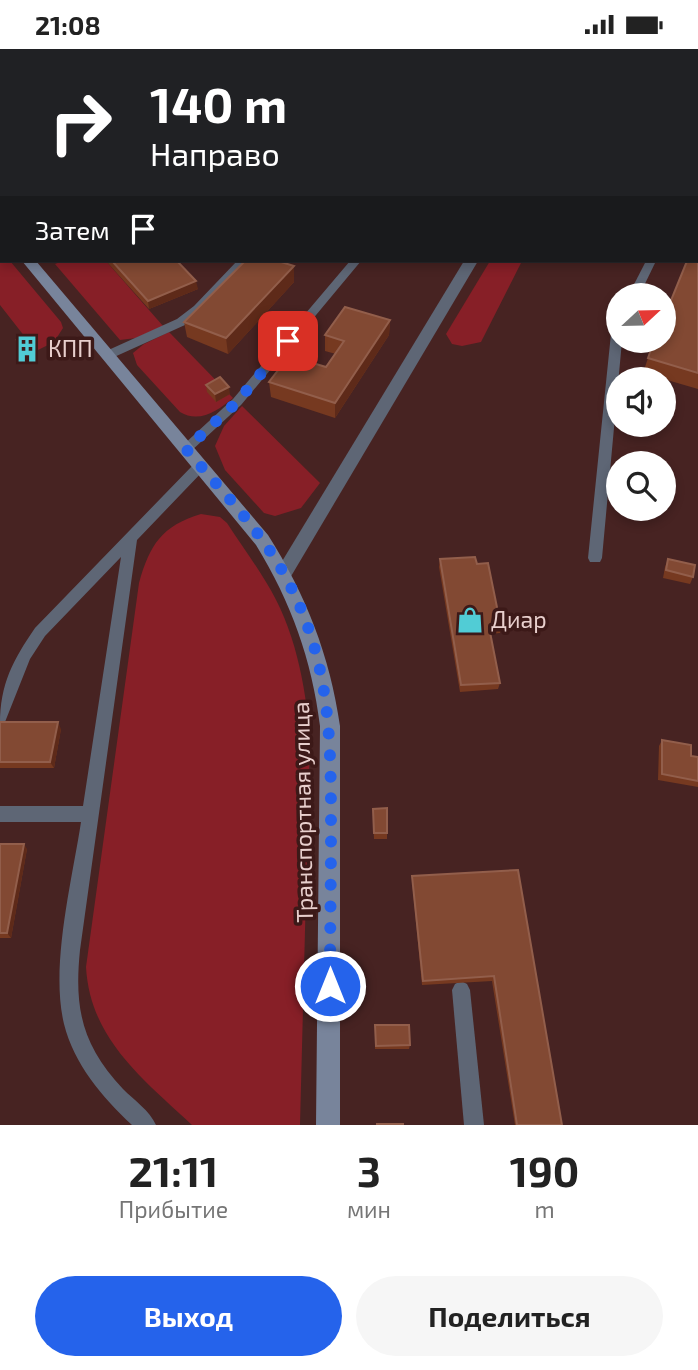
<!DOCTYPE html>
<html lang="ru">
<meta charset="utf-8">
<style>
body{margin:0;font-family:"Exo 2",sans-serif;background:#f6f6f6;color:#222;height:100vh;display:flex;flex-direction:column;font-size:26px;white-space:nowrap}
*{box-sizing:border-box;margin:0}
p{font-size:23px;color:#767676}
.icon{flex:none;width:38px;height:38px;fill:none;stroke:currentColor;stroke-width:2;stroke-linecap:round;stroke-linejoin:round}
.map{position:relative;height:1076px;overflow:hidden}
.side{display:flex;flex-direction:column;background:#fff;flex:1}
.side>*{flex:none}
.top-card{position:absolute;left:0px;top:0px;width:698px;height:214px;box-shadow:0 4px 10px #0003;background:#202124;color:#fff;overflow:hidden}
.needle{width:46px;rotate:68deg}
.buttons{position:absolute;left:606px;top:234px;display:grid;gap:14px}
.buttons a{display:grid;place-items:center;width:70px;height:70px;border-radius:50%;background:#fff;box-shadow:0 4px 10px #0003;font-size:35px}
.pin{position:absolute;display:grid;place-items:center;width:60px;height:60px;color:#fff;margin:-30px;border-radius:14px;box-shadow:0 4px 10px #0006}
.me{position:absolute;width:77px;margin:-38px;rotate:0deg;stroke-linejoin:round;filter:drop-shadow(0 0 5px #0008)}
.turn{display:flex;align-items:center;gap:24px;height:147px;padding:0 35px;font-size:32px}
.turn .icon{width:91px;height:91px;stroke-width:2.5}
.turn b{display:block;font-size:49px;line-height:60px}
.then{display:flex;align-items:center;height:66px;padding:0 35px;background:#0003;gap:14px;font-size:26px}
.eta{display:flex;justify-content:space-evenly;align-items:center;height:119px;text-align:center}
.eta b{font-size:42px;font-weight:700;line-height:49px}
.cta{display:flex;gap:14px;margin-top:auto;padding:14px 35px}
.cta a{flex:1;height:80px;border-radius:42px;background:#2563eb;color:#fff;font-size:28px;font-weight:700;line-height:80px;text-align:center}
.cta a+a{background:#f6f6f6;color:#222}
.status{display:flex;justify-content:space-between;align-items:center;height:49px;padding:0 35px;background:#fff;direction:ltr}
.status svg{height:19px;fill:currentColor}
.map>svg:first-child{display:block}
.green{fill:#871f27}
.lines{fill:none;stroke-linecap:round;stroke-linejoin:round}
.lane{fill:#5e6675;fill-rule:evenodd}
.street{fill:#5e6675;fill-rule:evenodd}
.secondary{fill:#78849b;fill-rule:evenodd}
.wall{fill:#763920}
.shaded-wall{fill:#5e2a19}
.building{fill:#824933;stroke:#925e4b;stroke-width:2}
.route{stroke:#2563eb;stroke-width:12;stroke-dasharray:0 21.6}
.labels{text-anchor:middle;stroke-width:7;stroke-linejoin:round;paint-order:stroke}
.poi-label{font-size:23px;fill:#e8cfcd;stroke:#3c1918;text-anchor:start}
.street-label{font-size:23px;fill:#e8cfcd;stroke:#3c1918}
</style>
<div class="status"><b>21:08</b><svg viewBox="0 0 49 12"><path d="M0 12V9h3v3zM5 12V6h3v6zM10 12V3h3v9zM15 12V0h3v12zM26 1h20v11H26zM47 4h2v5h-2z"/></svg></div>
<div class="map">
<svg width="698" height="1076" viewBox="0 0 698 1076">
<rect width="100%" height="100%" fill="#472322"/>
<g class="green">
<path d="M 0,200 L 2,212 L 10,212 L 61,273 L 63,279 L 54,293 L 36,302 L 0,256 Z"/>
<path d="M 63,212 L 106,212 L 163,277 L 136,289 L 120,291 L 55,215 Z"/>
<path d="M 490,212 L 522,212 L 481,293 L 462,297 L 452,295 L 446,285 Z"/>
<path d="M 169,283 L 233,349 C 219,361 199,375 180,363 L 137,316 L 133,304 L 144,295 Z"/>
<path d="M 242,357 L 320,434 L 301,459 L 275,467 L 264,464 L 225,421 L 215,397 L 224,377 Z"/>
<path d="M 201,465 L 220,468 L 227,474 C 240,494 254,513 266,533 C 295,579 305,634 310,687 L 300,1076 L 192,1076 C 143,1030 90,990 86,918 L 139,534 C 150,495 162,477 201,465 Z"/>
</g>
<g class="lines">
<g class="lane">
<path d="M 2,130 L 2,137 L 0,137 L 0,131 Z"/>
<rect x="696" y="162" width="2" height="7"/>
<path d="M 237,212 L 248,212 L 202,263 L 185,276 L 112,309 L 104,309 L 104,303 L 177,270 L 194,257 Z"/>
<path d="M 350,212 L 361,212 L 241,356 L 190,403 L 182,403 L 180,400 L 182,397 L 233,350 Z"/>
<path d="M 646,212 L 656,212 L 639,247 L 628,247 Z"/>
<path d="M 618,271 L 618,292 L 622,292 L 602,509 L 600,513 L 590,513 L 588,509 L 612,275 Z"/>
<path d="M 200,412 L 205,414 L 206,417 L 205,420 L 137,491 L 80,901 C 74,960 82,996 123,1040 C 134,1051 150,1062 156,1076 L 132,1076 C 102,1048 74,1015 64,975 C 50,917 72,832 81,773 L 0,773 L 0,757 L 83,757 L 121,508 L 45,587 L 30,610 L 5,673 L 0,675 C 0,635 13,611 35,579 L 195,414 Z"/>
<path d="M 461,932 L 467,935 L 470,941 L 484,1076 L 464,1076 L 452,941 L 455,935 Z"/>
</g>
<g class="street">
<path d="M 527,0 L 538,0 L 526,2 Z"/>
<path d="M 464,212 L 478,212 L 290,529 L 278,529 L 275,524 L 278,519 Z"/>
</g>
<g class="secondary">
<path d="M 0,173 L 2,174 L 2,184 L 0,183 Z"/>
<path d="M 22,212 L 36,212 L 268,486 C 306,546 330,607 340,677 L 340,1076 L 316,1076 L 320,677 C 312,611 291,553 256,496 Z"/>
</g>
</g>
<g class="wall">
<path d="M 0,43 L 2,43 L 2,61 L 0,59 Z"/>
<path d="M 696,173 L 698,174 L 698,340 L 643,324 L 648,309 L 697,188 Z"/>
<path d="M 106,212 L 177,212 L 198,240 L 149,260 Z"/>
<path d="M 294,217 L 294,233 L 228,305 L 187,288 L 184,273 Z"/>
<path d="M 390,271 L 389,286 L 335,369 L 271,348 L 269,333 L 326,318 L 336,305 L 325,302 L 325,286 Z"/>
<path d="M 206,336 L 230,345 L 216,353 L 207,343 Z"/>
<path d="M 440,510 L 477,515 L 501,578 L 500,584 L 490,585 L 500,634 L 498,640 L 460,643 L 439,518 Z"/>
<path d="M 668,510 L 693,528 L 690,535 L 663,529 L 665,518 Z"/>
<path d="M 0,673 L 61,680 L 54,719 L 0,719 Z"/>
<path d="M 662,691 L 691,707 L 698,708 L 698,738 L 658,731 L 659,697 Z"/>
<path d="M 373,765 L 387,784 L 387,790 L 374,790 Z"/>
<path d="M 0,795 L 27,800 L 11,889 L 0,889 Z"/>
<path d="M 518,821 L 562,1076 L 515,1076 L 492,932 L 422,936 L 412,832 L 412,827 Z"/>
<path d="M 375,976 L 410,996 L 409,1000 L 375,1000 Z"/>
</g>
<g class="shaded-wall">
<path d="M 294,217 L 294,233 L 228,305 L 226,289 Z"/>
<path d="M 196,232 L 198,240 L 149,260 L 148,252 Z"/>
<path d="M 390,271 L 389,286 L 335,369 L 335,354 Z"/>
<path d="M 32,293 L 34,301 L 24,305 L 22,297 Z"/>
<path d="M 229,338 L 230,345 L 216,353 L 215,345 Z"/>
<path d="M 58,673 L 61,680 L 54,719 L 50,713 Z"/>
<path d="M 24,795 L 27,800 L 11,889 L 7,884 Z"/>
</g>
<g class="building">
<path d="M 698,186 L 698,324 L 648,309 L 654,292 L 663,292 L 663,271 L 687,212 L 696,212 L 696,189 Z"/>
<path d="M 112,212 L 177,212 L 196,232 L 148,252 Z"/>
<path d="M 245,212 L 278,212 L 294,217 L 226,289 L 184,273 Z"/>
<path d="M 345,258 L 390,271 L 335,354 L 269,333 L 289,307 L 326,318 L 344,292 L 325,286 Z"/>
<path d="M 27,286 L 32,293 L 22,297 L 17,291 Z"/>
<path d="M 220,328 L 229,338 L 215,345 L 206,336 Z"/>
<path d="M 475,508 L 477,515 L 488,514 L 501,578 L 489,578 L 500,634 L 461,636 L 440,510 Z"/>
<path d="M 668,510 L 695,516 L 693,528 L 666,521 Z"/>
<path d="M 0,673 L 58,673 L 50,713 L 0,713 Z"/>
<path d="M 662,691 L 691,696 L 691,707 L 698,708 L 698,732 L 662,725 Z"/>
<path d="M 387,759 L 387,784 L 374,784 L 373,760 Z"/>
<path d="M 0,795 L 24,795 L 7,884 L 0,884 Z"/>
<path d="M 518,821 L 562,1076 L 517,1076 L 494,927 L 423,932 L 412,827 Z"/>
<path d="M 375,976 L 409,976 L 410,996 L 376,997 Z"/>
<rect x="377" y="1075" width="26" height="1"/>
</g>
<g class="lines">
<path class="route" d="M 288,292 L 237,353 L 186,400 C 220,440 259,479 284,525 C 330,608 331,685 331,778 C 331,831 330,884 330,937"/>
</g>
<defs>
<g id="building-bare" transform="scale(2.1)"><path d="M-4-6H4V6H1V3H-1V6H-4ZM-2.5-4.3h1.7v1.8h-1.7ZM.8-4.3h1.7v1.8H.8ZM-2.5-1h1.7V.8h-1.7ZM.8-1h1.7V.8H.8Z" fill="#51ccd5" stroke="#3c1918" stroke-width="2.5" paint-order="stroke"/></g>
<g id="shop-bare" transform="scale(2.1)"><path d="M-5-2.5h2.3a2.7 3.5 0 0 1 5.4 0H5L5.5 6h-11ZM-1.5-2.5h3a1.5 2.3 0 0 0-3 0Z" fill="#51ccd5" stroke="#3c1918" stroke-width="2.5" paint-order="stroke"/></g>
</defs>
<g fill-rule="evenodd">
<use href="#building-bare" x="27" y="300"/>
<use href="#shop-bare" x="470" y="571"/>
</g>
<g class="labels">
<g class="poi-label">
<text x="48" y="308">КПП</text>
<text x="491" y="579">Диар</text>
</g>
<g class="street-label">
<text transform="translate(303 763) rotate(-91)" y="8">Транспортная улица</text>
</g>
</g>
</svg>
<div class="buttons">
<a><svg class="needle" viewBox="-14 -14 28 28"><path d="M0-13l5 13h-10z" fill="#e53935"/><path d="M0 13l5-13h-10z" fill="#767676"/></svg></a>
<a><svg class="icon" aria-label="sound" viewBox="0 0 24 24"><path d="M4 9h4l5-4v14l-5-4H4zM17 9q2 3 0 6"/></svg></a>
<a><svg class="icon" aria-label="search" viewBox="0 0 24 24"><circle cx="10" cy="10" r="6"/><path d="M15 15l6 6"/></svg></a>
</div>
<div class="pin" style="left:288px;top:292px;background:#d93025"><svg class="icon" aria-label="arrive" viewBox="0 0 24 24"><path d="M6 21V4h12l-3 4 3 4H6"/></svg></div>
<svg class="me" style="left:330px;top:937px" viewBox="-20 -20 40 40"><circle r="17" fill="#2563eb" stroke="#fff" stroke-width="3"/><path d="M0-11L8 9 0 5-8 9z" fill="#fff"/></svg>
<div class="top-card">
<div class="turn"><svg class="icon" aria-label="right" viewBox="0 0 24 24"><path d="M7 20v-9h11M14 6l5 5-5 5"/></svg><div><b>140 m</b>Направо</div></div>
<div class="then">Затем<svg class="icon" aria-label="arrive" viewBox="0 0 24 24"><path d="M6 21V4h12l-3 4 3 4H6"/></svg></div>
</div>
</div>
<section class="side">
<div class="eta">
<div><b>21:11</b><p>Прибытие</p></div>
<div><b>3</b><p>мин</p></div>
<div><b>190</b><p>m</p></div>
</div>
<div class="cta"><a>Выход</a><a>Поделиться</a></div>
</section>
